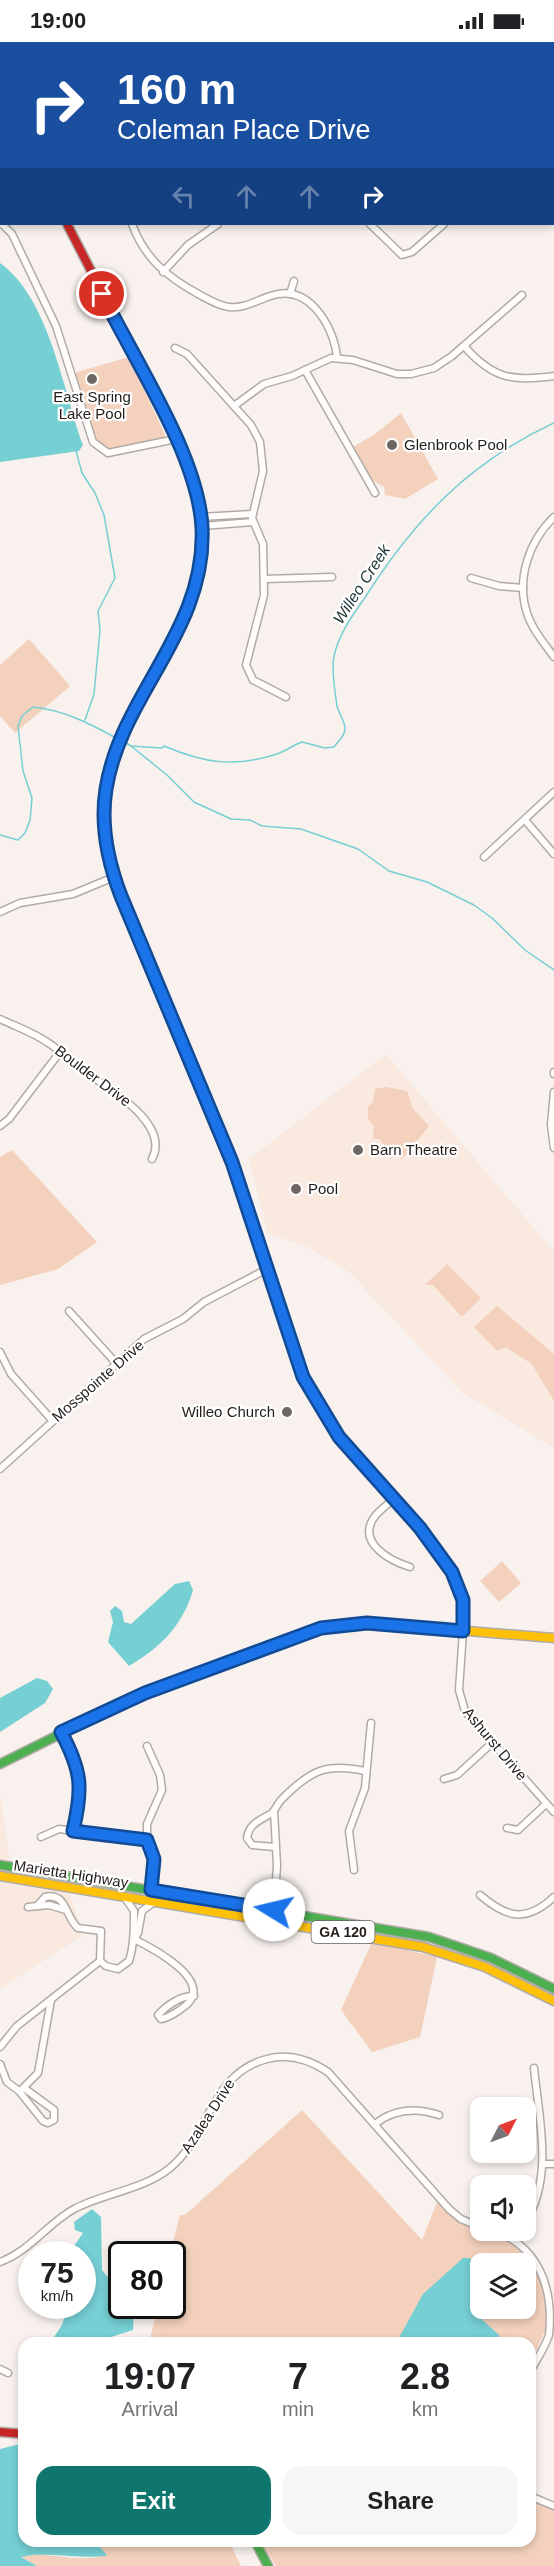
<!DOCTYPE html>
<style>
body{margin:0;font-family:Helvetica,sans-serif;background:#f6f6f6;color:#202124;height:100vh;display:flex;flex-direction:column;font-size:22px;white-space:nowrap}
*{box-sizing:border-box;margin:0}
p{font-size:20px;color:#757577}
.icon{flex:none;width:33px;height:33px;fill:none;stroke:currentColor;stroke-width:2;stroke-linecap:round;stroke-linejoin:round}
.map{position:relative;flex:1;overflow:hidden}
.drawer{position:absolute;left:18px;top:2295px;width:518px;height:210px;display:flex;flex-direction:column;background:#fff;border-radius:18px;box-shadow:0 3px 9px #0003}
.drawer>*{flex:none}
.hud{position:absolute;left:0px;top:0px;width:555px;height:183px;box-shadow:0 3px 9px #0003;background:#1a4fa0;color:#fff;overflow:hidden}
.needle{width:39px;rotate:48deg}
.tools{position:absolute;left:470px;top:2055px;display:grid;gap:12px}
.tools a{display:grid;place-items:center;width:66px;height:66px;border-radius:12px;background:#fff;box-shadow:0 3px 9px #0003;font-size:30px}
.speed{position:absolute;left:18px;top:2199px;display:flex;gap:12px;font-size:30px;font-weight:700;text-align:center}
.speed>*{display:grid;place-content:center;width:78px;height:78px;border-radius:50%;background:#fff;box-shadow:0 3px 9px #0003;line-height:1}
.speed small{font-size:15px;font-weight:400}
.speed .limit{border:3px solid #111;border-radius:9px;background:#fff;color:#111}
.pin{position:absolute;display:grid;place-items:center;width:51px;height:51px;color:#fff;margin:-26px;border:3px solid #fff;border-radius:50%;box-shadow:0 2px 6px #0007}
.me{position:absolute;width:66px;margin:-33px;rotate:279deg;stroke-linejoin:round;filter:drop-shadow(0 0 4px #0008)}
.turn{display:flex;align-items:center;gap:21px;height:126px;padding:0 18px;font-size:27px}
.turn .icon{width:78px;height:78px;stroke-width:2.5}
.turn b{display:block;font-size:42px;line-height:51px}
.lanes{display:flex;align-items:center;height:57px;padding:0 18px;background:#0003;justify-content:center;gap:30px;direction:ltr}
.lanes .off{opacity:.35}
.eta{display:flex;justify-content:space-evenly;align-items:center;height:102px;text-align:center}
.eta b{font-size:36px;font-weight:700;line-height:42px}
.cta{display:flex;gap:12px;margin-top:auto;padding:12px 18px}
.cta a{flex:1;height:69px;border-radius:18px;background:#0f766e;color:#fff;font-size:24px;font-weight:700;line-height:69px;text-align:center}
.cta a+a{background:#f6f6f6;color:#202124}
.status{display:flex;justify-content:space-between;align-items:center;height:42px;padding:0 30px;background:#fff;direction:ltr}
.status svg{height:16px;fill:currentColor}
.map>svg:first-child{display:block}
.built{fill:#f9e9df}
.green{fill:#f3d1bc;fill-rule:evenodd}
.water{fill:#75cfd3}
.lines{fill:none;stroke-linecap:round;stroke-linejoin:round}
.stream{stroke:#75cfd3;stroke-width:1.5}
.street-casing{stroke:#b1aba7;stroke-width:9}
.fast-casing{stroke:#b1aba7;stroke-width:11}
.slow-casing{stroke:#b1aba7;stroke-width:11}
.jam-casing{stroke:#b1aba7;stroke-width:11}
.street{stroke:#fefdfc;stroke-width:6}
.fast{stroke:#4caf50;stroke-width:8}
.slow{stroke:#ffc107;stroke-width:8}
.jam{stroke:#c62828;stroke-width:8}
.route-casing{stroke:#114b97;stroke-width:15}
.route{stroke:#1a73e8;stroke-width:10}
.poi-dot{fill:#6e6763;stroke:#fff;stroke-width:2}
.labels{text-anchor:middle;stroke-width:4.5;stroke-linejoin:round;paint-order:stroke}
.shield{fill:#fff;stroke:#65615e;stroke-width:1.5}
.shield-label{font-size:14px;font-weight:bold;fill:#231d19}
.poi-label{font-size:15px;fill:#231d19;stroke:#fff;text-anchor:start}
.street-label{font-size:15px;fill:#231d19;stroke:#fff}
.water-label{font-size:16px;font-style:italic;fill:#203738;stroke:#fff}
</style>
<div class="status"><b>19:00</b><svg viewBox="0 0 49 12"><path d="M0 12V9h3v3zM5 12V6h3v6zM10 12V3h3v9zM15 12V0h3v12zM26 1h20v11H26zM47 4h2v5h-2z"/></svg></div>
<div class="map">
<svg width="554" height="2524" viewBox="0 0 554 2524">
<rect width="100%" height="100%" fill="#f8f1ed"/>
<g class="built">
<path d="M 386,1012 L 554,1210 L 554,1406 L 462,1350 L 349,1230 L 308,1205 L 268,1191 L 249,1117 Z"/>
<path d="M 0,1749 L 10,1821 L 63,1831 L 83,1893 L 0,1947 Z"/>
</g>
<g class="green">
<path d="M 129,315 L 165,393 L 163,396 C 147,400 128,406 112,407 C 91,407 79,348 74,331 Z"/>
<path d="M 401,371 L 438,437 L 405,457 L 385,453 L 384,445 L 370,437 L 353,405 L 375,392 Z"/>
<path d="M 29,597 L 70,644 L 15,691 L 0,674 L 0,623 Z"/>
<path d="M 386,1045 L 407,1049 L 413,1067 L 429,1084 L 402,1117 L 392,1112 L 379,1097 L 373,1097 L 374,1084 L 368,1077 L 368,1065 L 373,1060 L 375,1047 Z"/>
<path d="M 12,1108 L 97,1200 L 58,1227 L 0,1243 L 0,1115 Z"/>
<path d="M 447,1222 L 481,1256 L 462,1275 L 433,1243 L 425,1243 Z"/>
<path d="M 497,1264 L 554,1312 L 554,1359 L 532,1322 L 506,1305 L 497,1309 L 474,1285 Z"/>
<path d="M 502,1519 L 521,1541 L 499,1560 L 480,1539 Z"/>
<path d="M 372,1900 L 437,1915 L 420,1995 L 372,2010 L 341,1968 Z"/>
<path d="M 302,2068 L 422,2198 L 438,2158 L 480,2188 L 504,2193 L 527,2207 L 548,2251 L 547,2284 L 530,2323 L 530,2301 L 149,2301 L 158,2264 L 172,2264 L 172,2212 L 170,2212 L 180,2173 L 185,2173 ZM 480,2222 L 525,2222 L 525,2266 L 480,2266 Z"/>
<path d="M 530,2458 L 554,2468 L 554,2524 L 276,2524 L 260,2499 L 530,2499 Z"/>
<path d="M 88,2499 L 229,2499 L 241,2524 L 37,2524 L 20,2514 C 48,2509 79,2522 106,2513 L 99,2504 Z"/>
</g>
<g class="water">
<path d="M 0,221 C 50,257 63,349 83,403 L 79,409 L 0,420 Z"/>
<path d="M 189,1539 L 193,1548 C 183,1583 160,1606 129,1624 L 108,1600 L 113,1580 L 110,1569 L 115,1564 L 122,1569 L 124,1580 L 131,1582 L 175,1542 Z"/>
<path d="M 37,1636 L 47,1639 L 53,1647 L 45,1661 L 0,1690 L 0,1656 Z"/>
<path d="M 92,2167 L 101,2175 L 102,2228 L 118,2248 L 122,2264 L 134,2265 L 133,2288 L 111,2295 L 107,2301 L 50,2301 L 62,2283 L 68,2264 L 82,2264 L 82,2212 L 69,2211 L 83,2191 L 75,2188 L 74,2180 Z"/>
<path d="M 463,2216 L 470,2216 L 476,2230 L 470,2245 L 480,2243 L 480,2266 L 486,2267 L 478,2274 L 499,2293 L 499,2301 L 396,2301 L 423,2252 Z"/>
<path d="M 24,2401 L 24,2499 L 88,2499 L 99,2504 L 107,2513 L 105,2514 C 79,2517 42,2509 21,2515 L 37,2524 L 0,2524 L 0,2407 Z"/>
</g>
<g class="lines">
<g class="stream">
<path d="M 0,117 L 0,130"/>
<path d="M 76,409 L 82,431 L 95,451 L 104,473 L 115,536 L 98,569 L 100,588 L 94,652 L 85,678"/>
<path d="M 123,699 L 131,704 L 162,706 L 164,704 C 204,721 234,726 277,712 C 286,709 293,703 302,700 L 325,706 L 334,705 C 338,699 346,693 345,685 C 344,679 339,671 337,664 C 335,650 331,627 334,614 C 339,591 353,573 366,554 C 415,477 470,420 554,381"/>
<path d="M 131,704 L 167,733 L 194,760 L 231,777 L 250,778 L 262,784 L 301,787 L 358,807 L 389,829 L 427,840 L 474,863 L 492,876 L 525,908 L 554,928"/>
<path d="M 0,793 L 18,798 L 25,791 L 30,778 L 32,756 L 23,729 L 18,684 L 22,674 L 33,665 C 63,668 89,681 116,696"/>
</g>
<g class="street-casing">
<g id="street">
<path d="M 65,0 L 66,2"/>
<path d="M 340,0 L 341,2"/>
<path d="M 243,2 L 243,0"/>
<path d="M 447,2 L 448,0"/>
<path d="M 2,182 L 12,192 L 56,284 L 93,400 L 108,411 L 176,397"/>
<path d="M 132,182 C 145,217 167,235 200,253 C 209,258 219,264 229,265 C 247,267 261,255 278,252 C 312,246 335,288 337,316"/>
<path d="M 370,182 L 402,213 L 412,210 L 444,182"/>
<path d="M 163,230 L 188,203 L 218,182"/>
<path d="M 290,252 L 294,239"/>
<path d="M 464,304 C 492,336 511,340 554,334"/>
<path d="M 175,306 L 187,312 L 251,383 L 260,400 L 263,429 L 252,476 L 263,502 L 264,553 L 246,623 L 253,638 L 286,655"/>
<path d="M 305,328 L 375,451"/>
<path d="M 234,364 L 264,342 L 292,334 L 331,316 L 353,318 L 397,332 L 411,332 L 434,326 L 452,314 L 522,253"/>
<path d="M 201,475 L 252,472"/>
<path d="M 554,475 C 529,499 516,537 527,571 C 532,587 544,601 554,615"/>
<path d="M 202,484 L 253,480"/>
<path d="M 471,536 L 499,544 L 523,546"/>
<path d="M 264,537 L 332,535"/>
<path d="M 525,778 L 554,812"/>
<path d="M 484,815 L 554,750"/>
<path d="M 0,870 L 20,861 L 73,852 L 114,835"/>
<path d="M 0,977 C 17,985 35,991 50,1002 C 63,1011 74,1022 87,1031 C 109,1047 171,1082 152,1117"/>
<path d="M 554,1030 L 554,1032"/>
<path d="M 554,1050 L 551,1083 L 554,1106"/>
<path d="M 0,1084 L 9,1077 L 60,1010"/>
<path d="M 69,1269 L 116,1321"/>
<path d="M 0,1310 L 11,1332 L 52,1378"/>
<path d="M 0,1427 L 144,1297 L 183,1277 L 204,1260 L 267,1227"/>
<path d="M 394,1457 C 387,1463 378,1469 373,1477 C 358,1502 391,1519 410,1525"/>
<path d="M 463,1589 L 459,1648 L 465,1669 L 554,1770"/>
<path d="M 61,1690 C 82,1730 83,1745 73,1789"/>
<path d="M 147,1704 L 160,1733 L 162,1748 L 147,1782 L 147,1798 L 154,1817 L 151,1848"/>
<path d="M 444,1737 L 457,1733 L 492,1701"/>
<path d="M 274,1769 L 277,1823 L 274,1868"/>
<path d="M 507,1786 L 518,1788 L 546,1762"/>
<path d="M 41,1795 L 59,1787 L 147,1798"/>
<path d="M 275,1805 L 252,1803 L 247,1796 C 249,1781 261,1778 272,1771 C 276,1767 278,1760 283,1756 C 311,1728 326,1721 365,1729"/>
<path d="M 354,1828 L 349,1789 L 365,1746 L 371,1681"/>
<path d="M 480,1853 C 508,1877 527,1880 554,1855"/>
<path d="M 37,1864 L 45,1855 C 67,1850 65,1875 78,1886 L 101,1889 L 100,1919 L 106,1924 L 118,1927 L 129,1919 C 134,1904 134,1885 134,1869 L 125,1856"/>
<path d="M 28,1865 L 49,1863 L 66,1868"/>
<path d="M 134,1897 C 152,1906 216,1939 185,1964 C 179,1969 168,1976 161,1977 L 158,1973 C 166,1964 181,1953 194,1954"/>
<path d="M 134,1897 L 138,1891 L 142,1869 L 154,1860"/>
<path d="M 0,2005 L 17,1984 L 100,1919"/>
<path d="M 0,2022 L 7,2040 L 19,2049 L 43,2079 L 48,2081 L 54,2078 L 54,2068 L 24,2046"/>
<path d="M 22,2047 L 38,2031 L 51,1958"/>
<path d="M 375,2082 C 394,2067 415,2065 439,2073"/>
<path d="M 543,2122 L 554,2122"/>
<path d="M 525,2181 C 554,2136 539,2077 534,2026"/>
<path d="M 492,2188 C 538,2203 554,2245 549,2293 C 545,2306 536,2318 530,2330"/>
<path d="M 515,2197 L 520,2188"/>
<path d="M 0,2220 C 30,2209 47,2182 74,2167 C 104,2151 143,2148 170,2126 C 210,2093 211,2031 267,2017 C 289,2011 310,2018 328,2030 L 449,2167 L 461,2177 L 480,2185"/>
<path d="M 0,2327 L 8,2331"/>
<path d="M 530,2454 L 554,2464"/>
</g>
</g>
<g class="fast-casing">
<g id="fast">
<path d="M 177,987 C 149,920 100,831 104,759 C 106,725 122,691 138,661 C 190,563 228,510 178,398"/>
<path d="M 0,1722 L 135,1655 L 321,1586 L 345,1583"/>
<path d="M 0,1823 L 429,1895 L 491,1916 L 554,1947"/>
<path d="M 255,2499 L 268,2524"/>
</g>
</g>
<g class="slow-casing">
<g id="slow">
<path d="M 177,987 L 232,1120 L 303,1335 L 337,1392"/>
<path d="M 345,1583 L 382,1582 L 554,1596"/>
<path d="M 0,1834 L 423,1905 L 485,1925 L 554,1959"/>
</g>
</g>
<g class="jam-casing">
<g id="jam">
<path d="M 0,73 L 2,75"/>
<path d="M 67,182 L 178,398"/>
<path d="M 337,1392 C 372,1444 447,1494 462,1557 C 465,1566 463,1579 463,1589"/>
<path d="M 0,2390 L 24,2392"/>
</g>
</g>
<use href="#street" class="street"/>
<use href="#fast" class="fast"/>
<use href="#slow" class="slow"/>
<use href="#jam" class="jam"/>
</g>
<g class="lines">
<g class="route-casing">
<path id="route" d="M 102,252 C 134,318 198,413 202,485 C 207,589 121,652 106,747 C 100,784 108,820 121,854 L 232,1120 L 303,1335 L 339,1395 L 420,1486 L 452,1530 L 463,1558 L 463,1589 L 367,1581 L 321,1586 L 145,1651 L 61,1690 C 82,1729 83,1746 73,1789 L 147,1798 L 154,1817 L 151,1848 L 274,1868"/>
</g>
<use href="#route" class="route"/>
</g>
<g class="poi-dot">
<circle cx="92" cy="337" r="6"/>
<circle cx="392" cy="403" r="6"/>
<circle cx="358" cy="1108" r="6"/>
<circle cx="296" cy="1147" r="6"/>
<circle cx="287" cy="1370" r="6"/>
</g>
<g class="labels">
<rect class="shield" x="311.5" y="1879" width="63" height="22" rx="4.5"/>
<g class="shield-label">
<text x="343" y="1895">GA 120</text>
</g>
<g class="poi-label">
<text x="92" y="360" text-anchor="middle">East Spring<tspan x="92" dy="17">Lake Pool</tspan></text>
<text x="404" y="408">Glenbrook Pool</text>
<text x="370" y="1113">Barn Theatre</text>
<text x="308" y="1152">Pool</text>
<text x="275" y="1375" text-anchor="end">Willeo Church</text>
</g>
<g class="street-label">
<text transform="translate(93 1034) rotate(37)" y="5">Boulder Drive</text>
<text transform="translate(98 1339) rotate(-41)" y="5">Mosspointe Drive</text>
<text transform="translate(495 1702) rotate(50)" y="5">Ashurst Drive</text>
<text transform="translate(71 1832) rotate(9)" y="5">Marietta Highway</text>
<text transform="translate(208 2074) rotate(-57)" y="5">Azalea Drive</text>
</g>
<g class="water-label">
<text transform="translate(361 542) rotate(-57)" y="6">Willeo Creek</text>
</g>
</g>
</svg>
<div class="tools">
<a><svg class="needle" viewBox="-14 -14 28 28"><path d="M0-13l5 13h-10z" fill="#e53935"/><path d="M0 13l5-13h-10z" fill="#757577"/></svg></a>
<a><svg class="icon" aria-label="sound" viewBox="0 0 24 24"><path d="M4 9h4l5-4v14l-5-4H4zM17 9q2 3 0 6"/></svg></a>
<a><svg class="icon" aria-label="layers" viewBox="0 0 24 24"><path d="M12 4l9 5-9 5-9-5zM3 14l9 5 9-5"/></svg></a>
</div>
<div class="speed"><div>75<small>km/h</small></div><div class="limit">80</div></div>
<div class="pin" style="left:102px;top:252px;background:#d93025"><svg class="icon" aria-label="arrive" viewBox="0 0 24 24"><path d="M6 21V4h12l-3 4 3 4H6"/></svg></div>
<svg class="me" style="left:274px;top:1868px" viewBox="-20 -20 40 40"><circle r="19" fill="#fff"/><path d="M0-13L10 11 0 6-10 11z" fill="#1a73e8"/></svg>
<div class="hud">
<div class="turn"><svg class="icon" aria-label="right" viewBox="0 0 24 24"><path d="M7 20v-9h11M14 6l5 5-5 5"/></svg><div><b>160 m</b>Coleman Place Drive</div></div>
<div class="lanes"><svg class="icon off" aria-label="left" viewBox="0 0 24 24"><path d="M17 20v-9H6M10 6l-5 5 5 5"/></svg><svg class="icon off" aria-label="ahead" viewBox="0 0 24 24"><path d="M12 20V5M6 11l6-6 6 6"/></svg><svg class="icon off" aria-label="ahead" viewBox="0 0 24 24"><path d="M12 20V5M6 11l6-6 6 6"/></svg><svg class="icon" aria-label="right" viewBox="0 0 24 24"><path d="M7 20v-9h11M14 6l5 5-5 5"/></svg></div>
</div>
<section class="drawer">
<div class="eta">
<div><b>19:07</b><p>Arrival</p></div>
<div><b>7</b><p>min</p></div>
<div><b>2.8</b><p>km</p></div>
</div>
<div class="cta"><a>Exit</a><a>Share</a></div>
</section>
</div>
